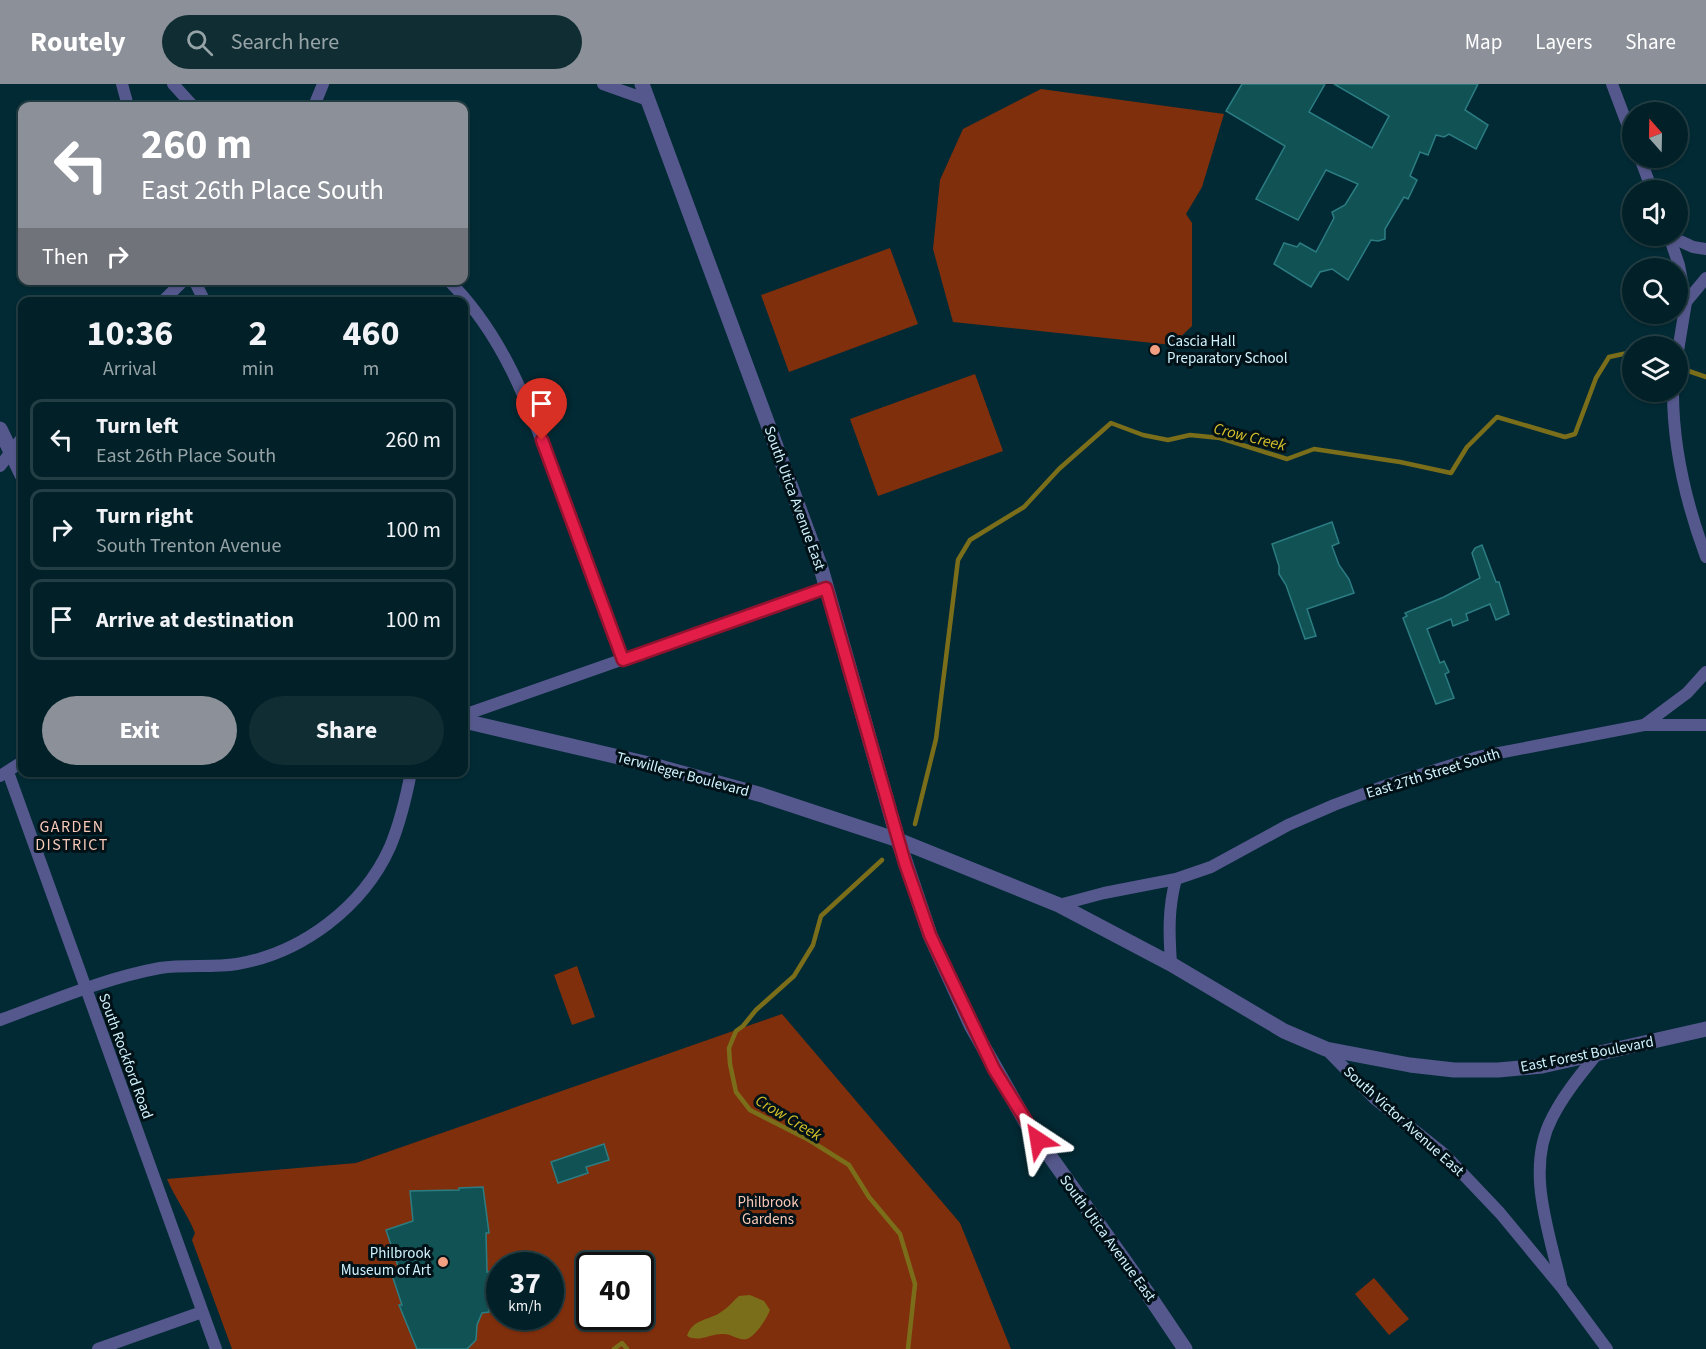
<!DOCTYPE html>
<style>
body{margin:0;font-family:"Source Sans 3",sans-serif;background:#102d33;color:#f1f3f6;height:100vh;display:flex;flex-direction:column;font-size:22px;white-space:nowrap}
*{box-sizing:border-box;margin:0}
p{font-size:20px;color:#96a3a7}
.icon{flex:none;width:33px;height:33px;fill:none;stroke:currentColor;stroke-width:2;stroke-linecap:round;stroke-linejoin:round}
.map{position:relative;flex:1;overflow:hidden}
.side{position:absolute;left:18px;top:213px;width:450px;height:480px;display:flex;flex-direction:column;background:#022027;border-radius:12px;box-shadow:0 2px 4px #0004,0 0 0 2px #233e44}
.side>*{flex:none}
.banner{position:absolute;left:18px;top:18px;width:450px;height:183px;border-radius:12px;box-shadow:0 2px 4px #0004,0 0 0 2px #233e44;background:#8c9099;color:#fff;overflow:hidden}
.needle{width:39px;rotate:340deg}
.tools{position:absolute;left:1622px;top:18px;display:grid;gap:12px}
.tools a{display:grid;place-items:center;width:66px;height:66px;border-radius:50%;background:#022027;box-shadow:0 2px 4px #0004,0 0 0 2px #233e44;font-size:30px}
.speed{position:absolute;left:486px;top:1168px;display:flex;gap:12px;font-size:30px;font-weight:700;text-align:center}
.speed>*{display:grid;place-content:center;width:78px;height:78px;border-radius:50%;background:#022027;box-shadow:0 2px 4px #0004,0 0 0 2px #233e44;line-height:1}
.speed small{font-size:15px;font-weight:400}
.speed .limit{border:3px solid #111;border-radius:9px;background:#fff;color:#111}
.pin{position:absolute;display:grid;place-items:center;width:51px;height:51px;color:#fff;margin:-62px -26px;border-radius:50% 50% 50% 0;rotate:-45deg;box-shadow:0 0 6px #0007}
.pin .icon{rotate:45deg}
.me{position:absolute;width:66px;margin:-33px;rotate:327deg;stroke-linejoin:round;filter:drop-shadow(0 0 4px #0008)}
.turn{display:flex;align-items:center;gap:21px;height:126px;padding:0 24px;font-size:27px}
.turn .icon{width:78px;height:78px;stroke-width:2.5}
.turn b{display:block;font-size:42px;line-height:51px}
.then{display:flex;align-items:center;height:57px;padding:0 24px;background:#0003;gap:12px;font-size:22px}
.eta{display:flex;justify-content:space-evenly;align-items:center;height:102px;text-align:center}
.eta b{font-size:36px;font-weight:700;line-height:42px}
.action{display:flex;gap:12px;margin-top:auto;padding:12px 24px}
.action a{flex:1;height:69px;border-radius:36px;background:#8c9099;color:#fff;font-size:24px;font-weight:700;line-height:69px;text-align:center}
.action a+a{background:#102d33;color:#f1f3f6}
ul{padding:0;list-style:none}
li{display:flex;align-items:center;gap:18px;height:81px;margin:0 12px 9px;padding:0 12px;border:3px solid #233e44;border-radius:12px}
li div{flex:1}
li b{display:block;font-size:22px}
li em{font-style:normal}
header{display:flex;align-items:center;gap:36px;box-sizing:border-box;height:84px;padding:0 30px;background:#8c9099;color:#fff}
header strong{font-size:28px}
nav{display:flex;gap:33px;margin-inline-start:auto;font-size:21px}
.search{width:420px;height:54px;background:#102d33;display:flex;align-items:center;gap:15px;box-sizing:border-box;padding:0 21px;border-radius:33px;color:#96a3a7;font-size:22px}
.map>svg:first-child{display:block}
.green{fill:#802f0c;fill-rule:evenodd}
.water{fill:#7b6e1a}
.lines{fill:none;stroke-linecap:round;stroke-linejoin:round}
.stream{stroke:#7b6e1a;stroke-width:4.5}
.building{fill:#115255;stroke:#2c7d82;stroke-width:1.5}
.minor{stroke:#55588c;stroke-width:12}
.tertiary{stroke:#55588c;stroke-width:15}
.route-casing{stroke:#92132f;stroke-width:15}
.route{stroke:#e11d48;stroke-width:10}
.poi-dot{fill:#f39f82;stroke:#001117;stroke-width:2}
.labels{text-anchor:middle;stroke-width:6;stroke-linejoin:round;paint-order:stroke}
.poi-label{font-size:15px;fill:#d1f3fe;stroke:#001117;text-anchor:start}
.street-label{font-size:15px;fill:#d1f3fe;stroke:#001117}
.park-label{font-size:15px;fill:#fac8b6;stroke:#001117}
.water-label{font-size:16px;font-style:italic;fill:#d6c02b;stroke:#001117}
.neighbourhood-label{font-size:16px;letter-spacing:1.5px;fill:#facab9;stroke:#001117}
</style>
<header>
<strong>Routely</strong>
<div class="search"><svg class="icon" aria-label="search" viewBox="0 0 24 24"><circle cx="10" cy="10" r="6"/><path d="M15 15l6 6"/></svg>Search here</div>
<nav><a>Map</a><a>Layers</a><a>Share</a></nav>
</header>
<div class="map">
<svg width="1706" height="1265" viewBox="0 0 1706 1265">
<rect width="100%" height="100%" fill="#022a34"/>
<g class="green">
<path d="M 1041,5 L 1224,30 L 1202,103 L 1186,130 L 1192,139 L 1192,242 L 1172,261 L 953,238 L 933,165 L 940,96 L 963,45 Z"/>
<path d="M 890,164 L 918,240 L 789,288 L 761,211 Z"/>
<path d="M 975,290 L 1003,367 L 878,412 L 850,335 Z"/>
<path d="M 577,882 L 595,933 L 572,941 L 554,891 Z"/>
<path d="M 782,930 L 960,1139 L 1011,1265 L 232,1265 L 192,1156 L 195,1149 C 187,1129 175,1114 167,1095 L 356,1079 ZM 500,1182 L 550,1182 L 550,1233 L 500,1233 ZM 590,1182 L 640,1182 L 640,1233 L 590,1233 Z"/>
<path d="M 1374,1194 L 1409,1235 L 1389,1251 L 1355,1210 Z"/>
</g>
<path class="water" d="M 750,1211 L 764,1217 L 770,1226 C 767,1234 756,1252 747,1255 C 739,1257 732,1250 724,1250 C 710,1249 700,1259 687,1252 C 692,1235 710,1236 721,1228 C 728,1224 733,1217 739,1212 Z"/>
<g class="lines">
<g class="stream">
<path d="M 1677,283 L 1706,293"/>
<path d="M 915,740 L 936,655 L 958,476 L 970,456 L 1024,423 L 1059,385 L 1111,339 L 1143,351 L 1168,356 L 1190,351 L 1220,354 L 1287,375 L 1314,365 L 1400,378 L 1451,389 L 1467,363 L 1497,333 L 1565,353 L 1575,350 L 1596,294 L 1609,273 L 1632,268"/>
<path d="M 882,776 L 821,832 L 813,861 L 794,892 L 756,926 L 743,942 L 736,947 L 729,964 L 730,980 L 736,1008 L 750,1026 L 809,1056 L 849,1081 L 869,1113 L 900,1150 L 915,1200 L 908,1265"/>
<path d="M 614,1265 L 622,1259 L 627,1265"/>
</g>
</g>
<g class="building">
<path d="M 1242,0 L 1325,0 L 1309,28 L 1372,64 L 1389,32 L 1334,0 L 1478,0 L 1465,26 L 1488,41 L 1476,65 L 1449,50 L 1444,53 L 1436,51 L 1428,71 L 1420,68 L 1410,92 L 1417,96 L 1408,115 L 1404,113 L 1385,145 L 1385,155 L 1378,157 L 1371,156 L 1348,196 L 1332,185 L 1320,188 L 1311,203 L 1274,180 L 1284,159 L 1297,163 L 1300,159 L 1316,168 L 1334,134 L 1332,128 L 1345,121 L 1358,100 L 1326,86 L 1298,136 L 1256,115 L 1285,62 L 1226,27 Z"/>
<path d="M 1332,438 L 1339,459 L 1332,462 L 1339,481 L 1349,495 L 1354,509 L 1307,525 L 1316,552 L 1305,555 L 1286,501 L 1279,490 L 1279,482 L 1272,460 Z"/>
<path d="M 1482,461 L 1496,498 L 1499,498 L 1509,530 L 1496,536 L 1490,520 L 1466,530 L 1468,536 L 1453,542 L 1451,535 L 1427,545 L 1440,579 L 1444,577 L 1449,588 L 1445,590 L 1454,614 L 1436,620 L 1403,534 L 1407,532 L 1405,529 L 1444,513 L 1480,494 L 1472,469 L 1475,464 Z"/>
<path d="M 604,1060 L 609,1076 L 586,1083 L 588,1089 L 558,1099 L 551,1078 Z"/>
<path d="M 483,1103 L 489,1149 L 486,1149 L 487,1188 L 500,1187 L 500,1219 L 488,1219 L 489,1228 L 482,1229 L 477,1241 L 476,1256 L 467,1265 L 417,1265 L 399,1221 L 402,1221 L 392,1191 L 400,1188 L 386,1146 L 413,1137 L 410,1107 L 459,1106 L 459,1104 Z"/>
</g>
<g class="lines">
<g class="minor">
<path d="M 122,0 L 128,22"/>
<path d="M 173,0 L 193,22"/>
<path d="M 603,0 L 648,16"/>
<path d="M 1612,0 L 1632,53"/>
<path d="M 314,22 L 323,0"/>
<path d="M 1640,74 L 1652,106"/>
<path d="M 1669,152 L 1679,181 L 1686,218 L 1677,273"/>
<path d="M 1669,152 L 1693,163 L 1706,165"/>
<path d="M 194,196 L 205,218"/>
<path d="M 448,196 C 508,255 534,336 563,413 C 583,467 603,522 623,576"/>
<path d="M 162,218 L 184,196"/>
<path d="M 1686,218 L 1706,194"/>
<path d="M 1673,308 C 1673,365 1686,419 1706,473"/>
<path d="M 0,382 L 22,354"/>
<path d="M 464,631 L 826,504"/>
<path d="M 1644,641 L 1687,609 L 1706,588"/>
<path d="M 8,688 L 216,1265"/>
<path d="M 0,692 L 22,678"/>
<path d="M 1059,821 L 1104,809 L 1176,795 L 1211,783 L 1288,741 L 1334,721 L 1387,701 L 1478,673 L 1644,641 L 1706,641"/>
<path d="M 1171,880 C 1169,850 1168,824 1176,795"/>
<path d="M 0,936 C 52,917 105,894 160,884 C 185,880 212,884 237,880 C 302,869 363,823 390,763 C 400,739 406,714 411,688"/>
<path d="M 1326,965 L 1375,1015 L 1444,1070 L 1500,1129 L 1562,1204 L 1607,1265"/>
<path d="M 1561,1200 C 1549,1147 1525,1085 1552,1034 C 1564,1010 1581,990 1597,970"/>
<path d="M 98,1265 L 202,1228"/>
</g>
<g class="tertiary">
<path d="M 642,0 L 821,484 L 898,756 L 930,851 L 971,941 L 1027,1040 L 1146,1207 L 1185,1265"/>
<path d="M 0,345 L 22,391"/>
<path d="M 464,637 L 649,680 L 762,711 L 898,756 L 1059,821 L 1171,880 L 1284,947 L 1326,965 L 1410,981 L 1454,986 L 1498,986 L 1542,982 L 1706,945"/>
</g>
</g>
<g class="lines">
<g class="route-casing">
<path id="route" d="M 542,356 L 623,576 L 826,504 L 905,779 L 930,851 L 994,985 L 1038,1056"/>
</g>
<use href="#route" class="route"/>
</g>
<g class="poi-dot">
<circle cx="1155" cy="266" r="6"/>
<circle cx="443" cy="1178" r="6"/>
</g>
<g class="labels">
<g class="poi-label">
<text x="1167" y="262">Cascia Hall<tspan x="1167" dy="17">Preparatory School</tspan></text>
<text x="431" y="1174" text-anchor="end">Philbrook<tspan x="431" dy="17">Museum of Art</tspan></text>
</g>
<g class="street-label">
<text transform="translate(795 414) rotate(70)" y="5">South Utica Avenue East</text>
<text transform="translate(1433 689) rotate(-17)" y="5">East 27th Street South</text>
<text transform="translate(683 690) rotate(15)" y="5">Terwilleger Boulevard</text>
<text transform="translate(1587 970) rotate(-11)" y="5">East Forest Boulevard</text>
<text transform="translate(126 972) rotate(70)" y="5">South Rockford Road</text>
<text transform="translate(1404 1037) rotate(42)" y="5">South Victor Avenue East</text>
<text transform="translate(1108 1154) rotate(54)" y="5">South Utica Avenue East</text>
</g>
<g class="park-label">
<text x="768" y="1123">Philbrook<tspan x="768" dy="17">Gardens</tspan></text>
</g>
<g class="water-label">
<text transform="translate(1250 352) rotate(14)" y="6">Crow Creek</text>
<text transform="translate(789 1033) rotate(31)" y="6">Crow Creek</text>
</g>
<g class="neighbourhood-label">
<text x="72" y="748">GARDEN<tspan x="72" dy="18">DISTRICT</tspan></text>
</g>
</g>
</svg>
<div class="tools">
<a><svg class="needle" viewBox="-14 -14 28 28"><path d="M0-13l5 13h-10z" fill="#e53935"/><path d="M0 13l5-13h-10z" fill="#96a3a7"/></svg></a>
<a><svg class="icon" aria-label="sound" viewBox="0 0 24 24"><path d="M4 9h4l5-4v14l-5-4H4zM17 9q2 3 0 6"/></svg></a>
<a><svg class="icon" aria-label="search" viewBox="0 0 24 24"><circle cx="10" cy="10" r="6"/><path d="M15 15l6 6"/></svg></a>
<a><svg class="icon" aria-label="layers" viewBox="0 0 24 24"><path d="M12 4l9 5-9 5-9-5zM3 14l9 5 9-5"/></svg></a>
</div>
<div class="speed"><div>37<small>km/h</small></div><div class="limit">40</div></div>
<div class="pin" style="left:542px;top:356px;background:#d93025"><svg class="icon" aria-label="arrive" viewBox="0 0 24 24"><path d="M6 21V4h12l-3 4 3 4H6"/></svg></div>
<svg class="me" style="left:1038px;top:1056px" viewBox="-20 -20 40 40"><path d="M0-17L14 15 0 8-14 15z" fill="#e11d48" stroke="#fff" stroke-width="4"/></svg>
<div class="banner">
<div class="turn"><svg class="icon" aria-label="left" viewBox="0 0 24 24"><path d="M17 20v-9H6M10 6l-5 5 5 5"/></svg><div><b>260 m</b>East 26th Place South</div></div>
<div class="then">Then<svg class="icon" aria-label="right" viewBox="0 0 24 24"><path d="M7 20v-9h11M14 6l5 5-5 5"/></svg></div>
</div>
<section class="side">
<div class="eta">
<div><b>10:36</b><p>Arrival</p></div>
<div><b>2</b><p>min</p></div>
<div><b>460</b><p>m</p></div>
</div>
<ul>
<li><svg class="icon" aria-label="left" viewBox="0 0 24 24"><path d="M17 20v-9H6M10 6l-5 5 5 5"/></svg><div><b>Turn left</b><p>East 26th Place South</p></div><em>260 m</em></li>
<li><svg class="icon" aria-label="right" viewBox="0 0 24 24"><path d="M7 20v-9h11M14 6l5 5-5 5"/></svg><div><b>Turn right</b><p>South Trenton Avenue</p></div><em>100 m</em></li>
<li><svg class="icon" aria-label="arrive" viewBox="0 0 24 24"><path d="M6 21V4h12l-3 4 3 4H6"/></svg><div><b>Arrive at destination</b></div><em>100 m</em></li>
</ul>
<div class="action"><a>Exit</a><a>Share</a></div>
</section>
</div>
